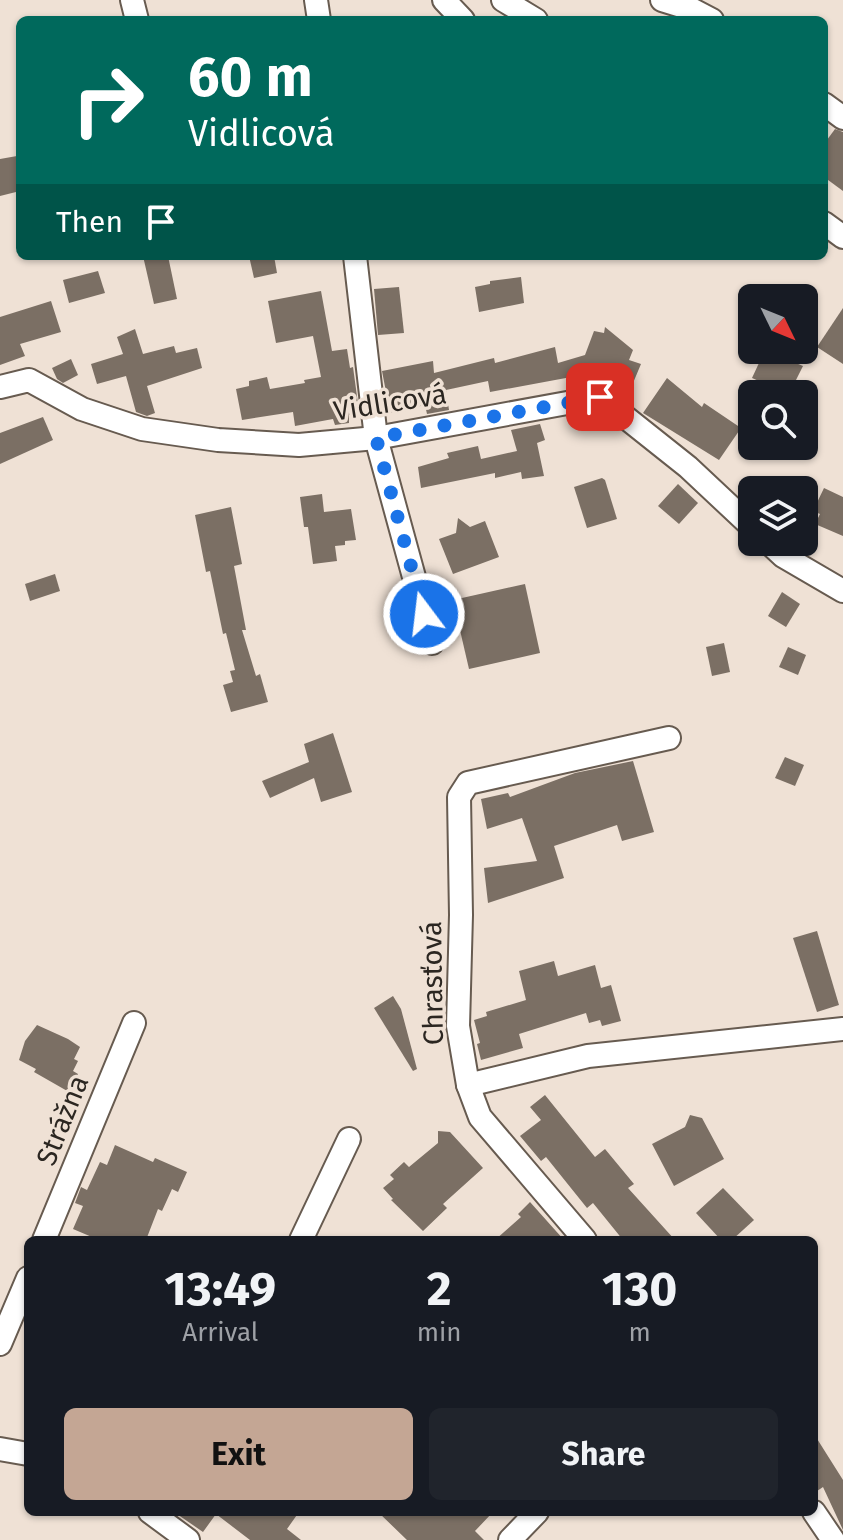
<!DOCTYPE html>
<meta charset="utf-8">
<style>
body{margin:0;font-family:"Fira Sans",sans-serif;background:#20242c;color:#f1f3f6;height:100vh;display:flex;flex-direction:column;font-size:30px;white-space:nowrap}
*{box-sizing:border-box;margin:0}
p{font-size:26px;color:#9ea1a6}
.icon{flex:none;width:44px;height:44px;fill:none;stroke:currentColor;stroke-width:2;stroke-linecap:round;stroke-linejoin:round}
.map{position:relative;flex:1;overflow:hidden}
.panel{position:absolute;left:24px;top:1236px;width:794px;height:280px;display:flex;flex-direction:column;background:#171b24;border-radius:12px;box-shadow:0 2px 6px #0004}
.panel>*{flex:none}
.guide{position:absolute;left:16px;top:16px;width:812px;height:244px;border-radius:12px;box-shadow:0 2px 6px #0004;background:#00695c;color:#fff;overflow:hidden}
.needle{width:52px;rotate:133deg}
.buttons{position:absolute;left:738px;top:284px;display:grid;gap:16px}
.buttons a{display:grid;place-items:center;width:80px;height:80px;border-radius:12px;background:#171b24;box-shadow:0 2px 6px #0004;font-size:40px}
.pin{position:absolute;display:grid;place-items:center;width:68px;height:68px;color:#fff;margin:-34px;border-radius:16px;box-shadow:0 4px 12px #0006}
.me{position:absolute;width:88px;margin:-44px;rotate:345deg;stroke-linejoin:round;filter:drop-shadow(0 0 6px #0008)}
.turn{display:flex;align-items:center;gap:28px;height:168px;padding:0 40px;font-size:36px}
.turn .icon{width:104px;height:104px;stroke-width:2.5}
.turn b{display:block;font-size:56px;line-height:68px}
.then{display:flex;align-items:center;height:76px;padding:0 40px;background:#0003;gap:16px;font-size:30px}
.eta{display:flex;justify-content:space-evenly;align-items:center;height:136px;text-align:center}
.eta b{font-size:48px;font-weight:700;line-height:56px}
.primary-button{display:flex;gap:16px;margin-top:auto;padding:16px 40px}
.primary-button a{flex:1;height:92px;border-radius:12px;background:#c4a694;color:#111;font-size:32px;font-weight:700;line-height:92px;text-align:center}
.primary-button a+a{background:#20242c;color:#f1f3f6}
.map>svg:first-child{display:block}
.building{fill:#7b6f64}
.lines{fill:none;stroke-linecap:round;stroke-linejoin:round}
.minor-casing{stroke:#675b50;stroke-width:26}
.minor{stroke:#fff;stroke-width:22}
.route{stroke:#1a73e8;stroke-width:14;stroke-dasharray:0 25.2}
.labels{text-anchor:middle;stroke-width:7;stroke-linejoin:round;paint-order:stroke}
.street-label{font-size:28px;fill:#2b2621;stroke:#efe1d5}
</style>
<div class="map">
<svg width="843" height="1540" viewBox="0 0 843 1540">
<rect width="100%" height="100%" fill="#efe1d5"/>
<g class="building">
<path d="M 835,129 L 843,132 L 843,191 L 824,177 L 824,144 Z"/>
<path d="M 17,156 L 20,191 L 0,196 L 0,159 Z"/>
<path d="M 143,256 L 168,256 L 177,299 L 154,304 Z"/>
<path d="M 249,256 L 274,256 L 277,273 L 254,278 Z"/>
<path d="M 98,271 L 105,293 L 69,303 L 63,280 Z"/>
<path d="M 521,277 L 524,303 L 479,312 L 475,287 L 490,284 L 490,281 Z"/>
<path d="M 399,287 L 404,333 L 378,335 L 374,289 Z"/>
<path d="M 321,291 L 332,351 L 347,349 L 350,368 L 353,367 L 359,411 L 349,415 L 349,423 L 335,425 L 333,419 L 295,426 L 293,412 L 242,420 L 236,389 L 249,386 L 249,381 L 267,377 L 270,389 L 305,383 L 304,380 L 321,377 L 313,336 L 276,343 L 268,301 Z"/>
<path d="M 51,301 L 61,332 L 20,344 L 25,356 L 0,365 L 0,317 Z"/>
<path d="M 843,308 L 843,364 L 817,347 Z"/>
<path d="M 605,327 L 633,350 L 629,360 L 641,364 L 633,383 L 616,379 L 617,368 L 589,373 L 581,372 L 582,375 L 490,392 L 488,381 L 446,390 L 449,410 L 427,414 L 425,405 L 390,413 L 382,371 L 433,361 L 434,373 L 494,358 L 495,363 L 555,347 L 558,363 L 585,355 L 594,331 L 604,333 Z"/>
<path d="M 135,329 L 143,354 L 174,346 L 176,353 L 197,348 L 202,368 L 147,386 L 155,413 L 147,416 L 136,412 L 126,376 L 97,384 L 91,364 L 123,354 L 117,337 Z"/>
<path d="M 765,350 L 803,366 L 789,394 L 752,378 Z"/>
<path d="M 71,359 L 78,375 L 63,383 L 57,379 L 52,368 Z"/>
<path d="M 667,378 L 702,407 L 704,403 L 741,428 L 719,460 L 643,413 Z"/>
<path d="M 43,417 L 53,440 L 0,464 L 0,433 Z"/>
<path d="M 540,424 L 545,440 L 537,443 L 544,476 L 522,479 L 521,472 L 495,478 L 495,473 L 421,488 L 418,467 L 449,458 L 447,453 L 478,446 L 481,459 L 517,451 L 511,430 Z"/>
<path d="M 602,478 L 605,480 L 617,519 L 587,528 L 574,487 Z"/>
<path d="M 678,484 L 698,503 L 679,524 L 658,506 Z"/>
<path d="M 824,488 L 843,497 L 843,536 L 815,524 L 820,514 L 813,511 Z"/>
<path d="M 322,494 L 324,512 L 351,509 L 356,540 L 345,541 L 345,545 L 335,546 L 337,561 L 313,564 L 308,527 L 304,527 L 300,497 Z"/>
<path d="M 231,507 L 242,564 L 234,566 L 246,630 L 242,630 L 256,676 L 260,674 L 268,702 L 231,712 L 223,685 L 233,682 L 230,671 L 235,670 L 226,633 L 223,634 L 210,571 L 206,572 L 195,515 Z"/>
<path d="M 458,518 L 470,527 L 485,521 L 499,557 L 453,574 L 439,539 L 456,533 Z"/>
<path d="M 55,574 L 60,591 L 30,601 L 25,584 Z"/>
<path d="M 525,584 L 540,653 L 469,669 L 453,600 Z"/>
<path d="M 782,592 L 800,604 L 786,627 L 768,616 Z"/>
<path d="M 724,643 L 730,672 L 712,676 L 706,647 Z"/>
<path d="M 788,647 L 806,655 L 798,675 L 779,667 Z"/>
<path d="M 333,733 L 352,792 L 321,802 L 314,778 L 270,798 L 262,781 L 309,762 L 304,744 Z"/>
<path d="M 785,757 L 804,765 L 795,786 L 775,778 Z"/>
<path d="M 633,761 L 654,832 L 622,841 L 617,825 L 554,846 L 564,878 L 488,903 L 484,868 L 537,861 L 522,818 L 487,829 L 481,799 L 508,793 L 510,797 L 575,773 Z"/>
<path d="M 817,931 L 839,1005 L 817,1012 L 793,938 Z"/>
<path d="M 554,961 L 558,976 L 595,965 L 601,988 L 611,985 L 621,1021 L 602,1026 L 600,1020 L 589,1023 L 586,1013 L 519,1034 L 523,1048 L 481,1060 L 477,1044 L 480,1043 L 474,1020 L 487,1016 L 486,1012 L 526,1000 L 519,971 Z"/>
<path d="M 393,996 L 401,1009 L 417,1069 L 413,1071 L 374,1008 Z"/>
<path d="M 37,1025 L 68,1039 L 80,1047 L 74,1059 L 78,1061 L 73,1071 L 78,1074 L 69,1092 L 34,1072 L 36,1069 L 19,1060 L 25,1041 Z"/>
<path d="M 545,1095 L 595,1157 L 605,1149 L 634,1184 L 628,1188 L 675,1240 L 623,1240 L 593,1203 L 587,1208 L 546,1157 L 541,1161 L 520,1136 L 541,1120 L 530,1107 Z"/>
<path d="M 690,1115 L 702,1118 L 724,1159 L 674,1186 L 652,1144 L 685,1127 Z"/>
<path d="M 438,1131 L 450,1132 L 483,1168 L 443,1204 L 447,1208 L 423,1231 L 391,1200 L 393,1199 L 383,1188 L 394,1179 L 390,1175 L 404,1162 L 409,1167 L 438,1143 Z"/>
<path d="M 115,1145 L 153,1162 L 155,1158 L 187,1172 L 178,1192 L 172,1189 L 162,1211 L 158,1209 L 146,1240 L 99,1240 L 73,1229 L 83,1206 L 75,1203 L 81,1187 L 87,1190 L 100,1162 L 107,1165 Z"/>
<path d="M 723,1188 L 754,1220 L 732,1240 L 721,1240 L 696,1213 Z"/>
<path d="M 530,1202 L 564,1240 L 495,1240 L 521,1217 L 518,1214 Z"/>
<path d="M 814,1434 L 843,1480 L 843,1530 L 823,1487 L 814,1493 Z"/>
<path d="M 174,1512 L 299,1512 L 287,1529 L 301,1540 L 250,1540 L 216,1514 L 203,1532 Z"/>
<path d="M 378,1512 L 493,1512 L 475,1531 L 484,1540 L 407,1540 Z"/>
</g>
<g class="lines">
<g class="minor-casing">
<g id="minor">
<path d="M 132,0 L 137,20"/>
<path d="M 316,0 L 319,20"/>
<path d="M 444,0 L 463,20"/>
<path d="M 503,0 L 536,20"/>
<path d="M 662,0 L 691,9 L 712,20"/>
<path d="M 824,104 L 843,118"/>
<path d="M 824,223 L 843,237"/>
<path d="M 355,256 L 376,438 L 432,643"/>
<path d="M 0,387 L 29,380 L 82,409 L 142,429 L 218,440 L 299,445 L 376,438 L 600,397 L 688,467 L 752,527"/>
<path d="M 768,542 L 783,556 L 843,591"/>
<path d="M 468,1085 L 588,1056 L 843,1029"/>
<path d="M 44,1240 L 134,1023"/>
<path d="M 301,1240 L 349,1139"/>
<path d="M 585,1240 L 480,1117 L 468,1085 L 458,1026 L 461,915 L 459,797 L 468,783 L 669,738"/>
<path d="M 0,1344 L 28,1278"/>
<path d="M 0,1449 L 28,1454"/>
<path d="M 150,1512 L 188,1540"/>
<path d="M 814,1512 L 833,1540"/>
<path d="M 510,1540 L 537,1512"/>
</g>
</g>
<use href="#minor" class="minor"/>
</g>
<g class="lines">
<path class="route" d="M 424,614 L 376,438 L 600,397"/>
</g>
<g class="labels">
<g class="street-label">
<text transform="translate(390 402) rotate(-9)" y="10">Vidlicová</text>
<text transform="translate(432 983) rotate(-91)" y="10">Chrasťová</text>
<text transform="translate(62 1120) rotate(-68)" y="10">Strážna</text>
</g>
</g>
</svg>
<div class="buttons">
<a><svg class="needle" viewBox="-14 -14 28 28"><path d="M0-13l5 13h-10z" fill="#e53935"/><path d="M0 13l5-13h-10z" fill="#9ea1a6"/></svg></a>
<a><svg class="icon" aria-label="search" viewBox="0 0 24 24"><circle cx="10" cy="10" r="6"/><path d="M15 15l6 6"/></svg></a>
<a><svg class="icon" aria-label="layers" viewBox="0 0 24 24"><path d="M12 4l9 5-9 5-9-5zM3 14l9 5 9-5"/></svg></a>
</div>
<div class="pin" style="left:600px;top:397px;background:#d93025"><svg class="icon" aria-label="arrive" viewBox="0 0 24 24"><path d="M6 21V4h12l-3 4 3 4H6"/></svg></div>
<svg class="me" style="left:424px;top:614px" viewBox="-20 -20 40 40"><circle r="17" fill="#1a73e8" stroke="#fff" stroke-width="3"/><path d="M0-11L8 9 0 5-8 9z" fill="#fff"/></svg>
<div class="guide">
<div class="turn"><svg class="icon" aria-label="right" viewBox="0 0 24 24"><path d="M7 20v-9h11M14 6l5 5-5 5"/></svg><div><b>60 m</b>Vidlicová</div></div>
<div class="then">Then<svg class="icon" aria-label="arrive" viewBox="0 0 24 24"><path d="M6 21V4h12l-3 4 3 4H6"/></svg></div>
</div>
<section class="panel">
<div class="eta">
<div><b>13:49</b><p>Arrival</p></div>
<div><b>2</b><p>min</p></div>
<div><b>130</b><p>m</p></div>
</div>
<div class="primary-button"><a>Exit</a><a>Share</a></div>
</section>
</div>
